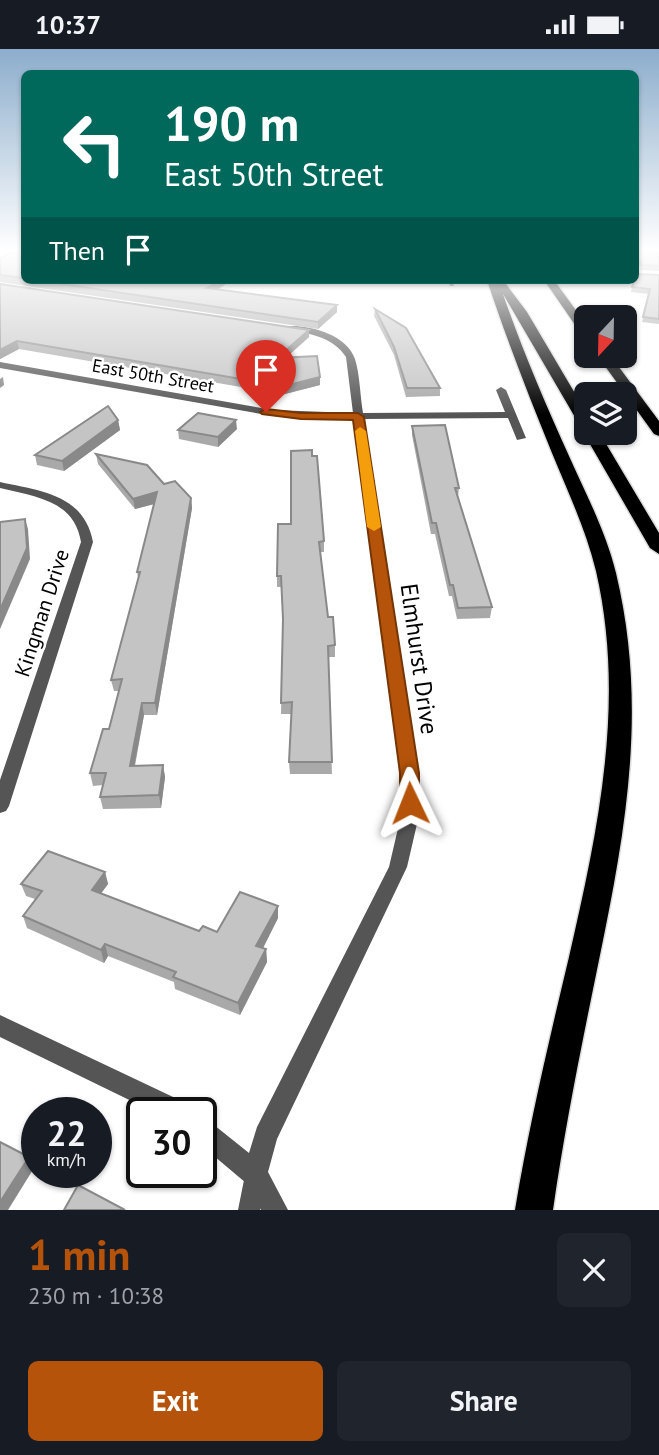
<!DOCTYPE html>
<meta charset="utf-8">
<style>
body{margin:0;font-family:"PT Sans",sans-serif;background:#20242c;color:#f1f3f6;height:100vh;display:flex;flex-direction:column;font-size:26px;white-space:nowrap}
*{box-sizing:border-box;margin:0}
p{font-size:23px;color:#9ea1a6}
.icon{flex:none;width:38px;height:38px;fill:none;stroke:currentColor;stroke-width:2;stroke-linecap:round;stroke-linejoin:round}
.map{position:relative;height:1161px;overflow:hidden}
.sheet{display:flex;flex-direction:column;background:#171b24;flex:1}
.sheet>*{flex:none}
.guide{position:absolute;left:21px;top:21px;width:618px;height:214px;border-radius:10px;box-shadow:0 2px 5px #0004;background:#00695c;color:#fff;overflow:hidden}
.needle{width:46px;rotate:202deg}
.controls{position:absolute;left:574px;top:256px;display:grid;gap:14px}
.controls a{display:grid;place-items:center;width:63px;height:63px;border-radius:10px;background:#171b24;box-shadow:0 2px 5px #0004;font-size:35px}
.speed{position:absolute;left:21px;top:1048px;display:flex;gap:14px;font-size:35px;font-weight:700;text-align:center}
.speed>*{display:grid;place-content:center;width:91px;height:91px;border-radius:50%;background:#171b24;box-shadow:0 2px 5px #0004;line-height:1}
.speed small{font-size:18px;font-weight:400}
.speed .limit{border:4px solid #111;border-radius:10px;background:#fff;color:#111}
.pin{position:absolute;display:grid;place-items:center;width:60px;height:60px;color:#fff;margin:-72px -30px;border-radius:50% 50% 50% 0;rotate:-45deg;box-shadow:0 0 7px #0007}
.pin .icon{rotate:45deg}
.me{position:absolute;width:77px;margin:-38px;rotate:358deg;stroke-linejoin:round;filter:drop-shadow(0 0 5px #0008)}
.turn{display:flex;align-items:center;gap:24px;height:147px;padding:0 28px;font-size:32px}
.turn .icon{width:91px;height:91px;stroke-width:2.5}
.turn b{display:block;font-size:49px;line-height:60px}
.then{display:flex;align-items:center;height:66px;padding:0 28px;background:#0003;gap:14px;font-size:26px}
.round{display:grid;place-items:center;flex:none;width:74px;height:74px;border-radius:10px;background:#20242c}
.head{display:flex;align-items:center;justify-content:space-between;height:119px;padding:0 28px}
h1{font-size:42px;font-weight:800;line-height:52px;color:#b45309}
.button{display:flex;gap:14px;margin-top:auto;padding:14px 28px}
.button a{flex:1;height:80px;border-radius:10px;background:#b45309;color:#fff;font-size:28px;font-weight:800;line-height:80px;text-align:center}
.button a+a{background:#20242c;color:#f1f3f6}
.status{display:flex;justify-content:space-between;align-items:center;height:49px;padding:0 35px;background:#171b24;direction:ltr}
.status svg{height:19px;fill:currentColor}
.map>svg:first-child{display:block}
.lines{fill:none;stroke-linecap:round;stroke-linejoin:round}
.highway-casing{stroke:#dbdbdb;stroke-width:3}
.lane{fill:#555;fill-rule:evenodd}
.street{fill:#555;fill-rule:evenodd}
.highway{fill:#000;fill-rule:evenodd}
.wall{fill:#a9a9a9}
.shaded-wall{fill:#898989}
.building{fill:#c4c4c4;stroke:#898989;stroke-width:2}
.route{fill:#b45309;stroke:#753606;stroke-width:2}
.slow{fill:#f59e0b}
.labels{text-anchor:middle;stroke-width:5;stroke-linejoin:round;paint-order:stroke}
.far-street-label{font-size:18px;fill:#000;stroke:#fff}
.street-label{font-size:21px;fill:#000;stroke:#fff}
.near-street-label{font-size:24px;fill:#000;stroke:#fff}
</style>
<div class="status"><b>10:37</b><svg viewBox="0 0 49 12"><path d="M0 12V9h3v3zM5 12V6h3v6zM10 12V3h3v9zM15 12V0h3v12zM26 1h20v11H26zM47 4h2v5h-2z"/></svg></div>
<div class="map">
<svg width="659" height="1161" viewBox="0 0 659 1161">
<rect width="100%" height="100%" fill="#fff"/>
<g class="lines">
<g class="highway-casing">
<g id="highway">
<path d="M 487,231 L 503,231 L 527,263 L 586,363 L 586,379 L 579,375 L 503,245 C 522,300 545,354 569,407 C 586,445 606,483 616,524 C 648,658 626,780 599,911 C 582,994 565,1077 553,1161 L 515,1161 C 529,1076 549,992 569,908 C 598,781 626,653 596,522 C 586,481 568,443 552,404 C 529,347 506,289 487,231 Z"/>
<path d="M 544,231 L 554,231 L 586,275 L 586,287 L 582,286 Z"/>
<path d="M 597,306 L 610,306 L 659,372 L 659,387 L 654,385 Z"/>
<path d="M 586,380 L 586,383 L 599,383 L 659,484 L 659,505 L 650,499 L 583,383 Z"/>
</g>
</g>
<g class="lane">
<path d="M 447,231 L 453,231 L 454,237 L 450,237 Z"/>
<path d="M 254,1118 L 262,1121 L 265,1129 L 260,1161 L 238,1161 L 246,1121 Z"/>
</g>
<g class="street">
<path d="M 289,277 C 311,276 347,286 355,310 C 360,326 360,347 363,364 L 505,363 L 496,341 L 501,338 L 506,341 L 526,389 L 517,391 L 508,369 L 364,370 L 417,724 L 417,775 L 407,818 L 277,1090 L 268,1123 L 288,1161 L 261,1161 L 246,1134 L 201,1096 L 201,1068 L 209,1072 L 249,1104 L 257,1078 L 389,818 L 399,775 L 401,724 L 354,370 L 273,367 L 0,319 L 0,313 L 273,361 L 353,364 L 346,308 C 333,288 311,285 289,281 Z"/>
<path d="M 0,433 C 40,442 84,445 93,493 L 9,757 L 6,762 L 0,764 L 0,731 L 81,493 C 74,451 36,448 0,439 Z"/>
<path d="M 0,966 L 190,1056 L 194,1064 L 156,1064 L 0,988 Z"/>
</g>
<use href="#highway" class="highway"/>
</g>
<g class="wall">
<path d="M 24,203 L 24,231 L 232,231 L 217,241 L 337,256 L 337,263 L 318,280 L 0,233 L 0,209 Z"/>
<path d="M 635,203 L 659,206 L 658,208 L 659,208 L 659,222 L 640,221 L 641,218 L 635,216 Z"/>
<path d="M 659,226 L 659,275 L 642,273 L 649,245 L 631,243 L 632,238 Z"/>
<path d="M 0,235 L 309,281 L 309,288 L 286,308 L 320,336 L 277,347 L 253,328 L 241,338 L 19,300 L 0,310 Z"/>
<path d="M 375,260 L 440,339 L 440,347 L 406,348 L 394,306 L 374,267 Z"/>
<path d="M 118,371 L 120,381 L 64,422 L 37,416 L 35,406 Z"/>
<path d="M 412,377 L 459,439 L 458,448 L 492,558 L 490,569 L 457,570 L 452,547 L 449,547 L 435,485 L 431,485 L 412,386 Z"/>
<path d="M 237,380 L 218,398 L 179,390 L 178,381 Z"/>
<path d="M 96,405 L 164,435 L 191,449 L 192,459 L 157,666 L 144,666 L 135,717 L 163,716 L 165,728 L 161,759 L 103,760 L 100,748 L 103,736 L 93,737 L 90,724 L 109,680 L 119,642 L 114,642 L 111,631 L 138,529 L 137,523 L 154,455 L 135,460 L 98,415 Z"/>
<path d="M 291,475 L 324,492 L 324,503 L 320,503 L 328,568 L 335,596 L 335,608 L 328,608 L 332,725 L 290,725 L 289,713 L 292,665 L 281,665 L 283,570 L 281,538 L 277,538 L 277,527 Z"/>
<path d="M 105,823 L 108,835 L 101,844 L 199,882 L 217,883 L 278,869 L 263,899 L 266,900 L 267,913 L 240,966 L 175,940 L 174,933 L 108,907 L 104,914 L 27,879 L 23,867 L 35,850 L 26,847 L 21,835 Z"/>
</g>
<g class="shaded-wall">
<path d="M 221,231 L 232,231 L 208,246 L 207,239 Z"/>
<path d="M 337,256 L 337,263 L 318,280 L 318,273 Z"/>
<path d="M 309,281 L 309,288 L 277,317 L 277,309 Z"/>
<path d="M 17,292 L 19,300 L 0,310 L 0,301 Z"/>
<path d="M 252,320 L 253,328 L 241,338 L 241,330 Z"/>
<path d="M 3,328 L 4,336 L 0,339 L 0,330 Z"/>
<path d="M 320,328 L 320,336 L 277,347 L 277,339 Z"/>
<path d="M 118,371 L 120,381 L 64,422 L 62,412 Z"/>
<path d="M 236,371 L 237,380 L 218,398 L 218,388 Z"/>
<path d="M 157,443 L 158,454 L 135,460 L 133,450 Z"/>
<path d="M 191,449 L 192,459 L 157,666 L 155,654 Z"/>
<path d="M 25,470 L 28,480 L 30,510 L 0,580 L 0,561 Z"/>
<path d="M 142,654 L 144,666 L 132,729 L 130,717 Z"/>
<path d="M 163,716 L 165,728 L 161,759 L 159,746 Z"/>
<path d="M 105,823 L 108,835 L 95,853 L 92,841 Z"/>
<path d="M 278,857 L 278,869 L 258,909 L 256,897 Z"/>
<path d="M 105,895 L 108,907 L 104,914 L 101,901 Z"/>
<path d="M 266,900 L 267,913 L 240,966 L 238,954 Z"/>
<path d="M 29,1108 L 34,1119 L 8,1161 L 0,1161 L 0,1153 Z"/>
</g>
<g class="building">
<path d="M 13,203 L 24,203 L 24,229 L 0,226 L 0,209 Z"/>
<path d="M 635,203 L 659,203 L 656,208 L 659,208 L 659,217 L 641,216 L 642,213 L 635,211 Z"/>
<path d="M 637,225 L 659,226 L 659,270 L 643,268 L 650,240 L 632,238 Z"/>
<path d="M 35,231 L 221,231 L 207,239 L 337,256 L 318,273 Z"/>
<path d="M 0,235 L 309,281 L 277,309 L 317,307 L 320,328 L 277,339 L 252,320 L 241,330 L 17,292 L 0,301 Z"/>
<path d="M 375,260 L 406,279 L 440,339 L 407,339 L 394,298 Z"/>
<path d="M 108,357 L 118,371 L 62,412 L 35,406 Z"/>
<path d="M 198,364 L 236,371 L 218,388 L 178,381 Z"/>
<path d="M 445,376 L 459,439 L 455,439 L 492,558 L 458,559 L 453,536 L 450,536 L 436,474 L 432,474 L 412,377 Z"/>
<path d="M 312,401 L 312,407 L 317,407 L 324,492 L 319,493 L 328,568 L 333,568 L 335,596 L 328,597 L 332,713 L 289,713 L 292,653 L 281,654 L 283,570 L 281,527 L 277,527 L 278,475 L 291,475 L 291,402 Z"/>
<path d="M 96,405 L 147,416 L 164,435 L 175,432 L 191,449 L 155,654 L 142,654 L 130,717 L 163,716 L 159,746 L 100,748 L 106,724 L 90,724 L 103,680 L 109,680 L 122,630 L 111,631 L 140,523 L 137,523 L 157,443 L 133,450 Z"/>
<path d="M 25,470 L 27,499 L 0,561 L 0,473 Z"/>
<path d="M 48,802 L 105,823 L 92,841 L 199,882 L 203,877 L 217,883 L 240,843 L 278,857 L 256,897 L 266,900 L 238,954 L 173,928 L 176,923 L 105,895 L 101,901 L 23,867 L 42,842 L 21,835 Z"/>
<path d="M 0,1093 L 29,1108 L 0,1153 Z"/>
<path d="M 78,1136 L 125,1161 L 64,1161 Z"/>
</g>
<linearGradient id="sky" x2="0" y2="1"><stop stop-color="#8cadcc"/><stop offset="0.55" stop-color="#fff"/><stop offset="1" stop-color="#fff" stop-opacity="0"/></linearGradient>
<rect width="659" height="366" fill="url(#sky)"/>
<path class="route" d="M 266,360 L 301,364 L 358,364 L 364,368 L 419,724 L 419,754 L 417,759 L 410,762 L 402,759 L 400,754 L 400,724 L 353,371 L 301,370 L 262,365 L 260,363 Z"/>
<path class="slow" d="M 360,378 L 366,382 L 381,478 L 374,482 L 367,478 L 355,382 Z"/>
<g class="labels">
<g class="far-street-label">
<text transform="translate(153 327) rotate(10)" y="6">East 50th Street</text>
</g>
<g class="street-label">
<text transform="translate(42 564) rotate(-72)" y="7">Kingman Drive</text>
</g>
<g class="near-street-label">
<text transform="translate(419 610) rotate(82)" y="8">Elmhurst Drive</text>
</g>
</g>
</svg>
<div class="controls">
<a><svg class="needle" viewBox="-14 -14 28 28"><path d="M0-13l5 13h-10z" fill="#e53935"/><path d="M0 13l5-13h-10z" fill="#9ea1a6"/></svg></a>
<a><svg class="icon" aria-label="layers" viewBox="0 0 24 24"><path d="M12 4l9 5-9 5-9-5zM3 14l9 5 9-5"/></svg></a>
</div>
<div class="speed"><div>22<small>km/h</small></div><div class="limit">30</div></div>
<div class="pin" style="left:266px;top:363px;background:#d93025"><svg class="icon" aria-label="arrive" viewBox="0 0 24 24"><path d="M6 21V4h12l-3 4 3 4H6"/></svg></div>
<svg class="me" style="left:410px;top:754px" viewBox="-20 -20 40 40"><path d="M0-17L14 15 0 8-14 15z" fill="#b45309" stroke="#fff" stroke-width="4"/></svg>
<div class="guide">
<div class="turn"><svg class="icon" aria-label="left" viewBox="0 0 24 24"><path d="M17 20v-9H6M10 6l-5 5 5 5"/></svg><div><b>190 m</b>East 50th Street</div></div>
<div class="then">Then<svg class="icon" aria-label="arrive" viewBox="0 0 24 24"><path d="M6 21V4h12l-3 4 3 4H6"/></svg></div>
</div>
</div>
<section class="sheet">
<div class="head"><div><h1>1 min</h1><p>230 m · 10:38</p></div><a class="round"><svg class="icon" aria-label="close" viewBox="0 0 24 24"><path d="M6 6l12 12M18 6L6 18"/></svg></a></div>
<div class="button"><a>Exit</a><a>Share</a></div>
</section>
